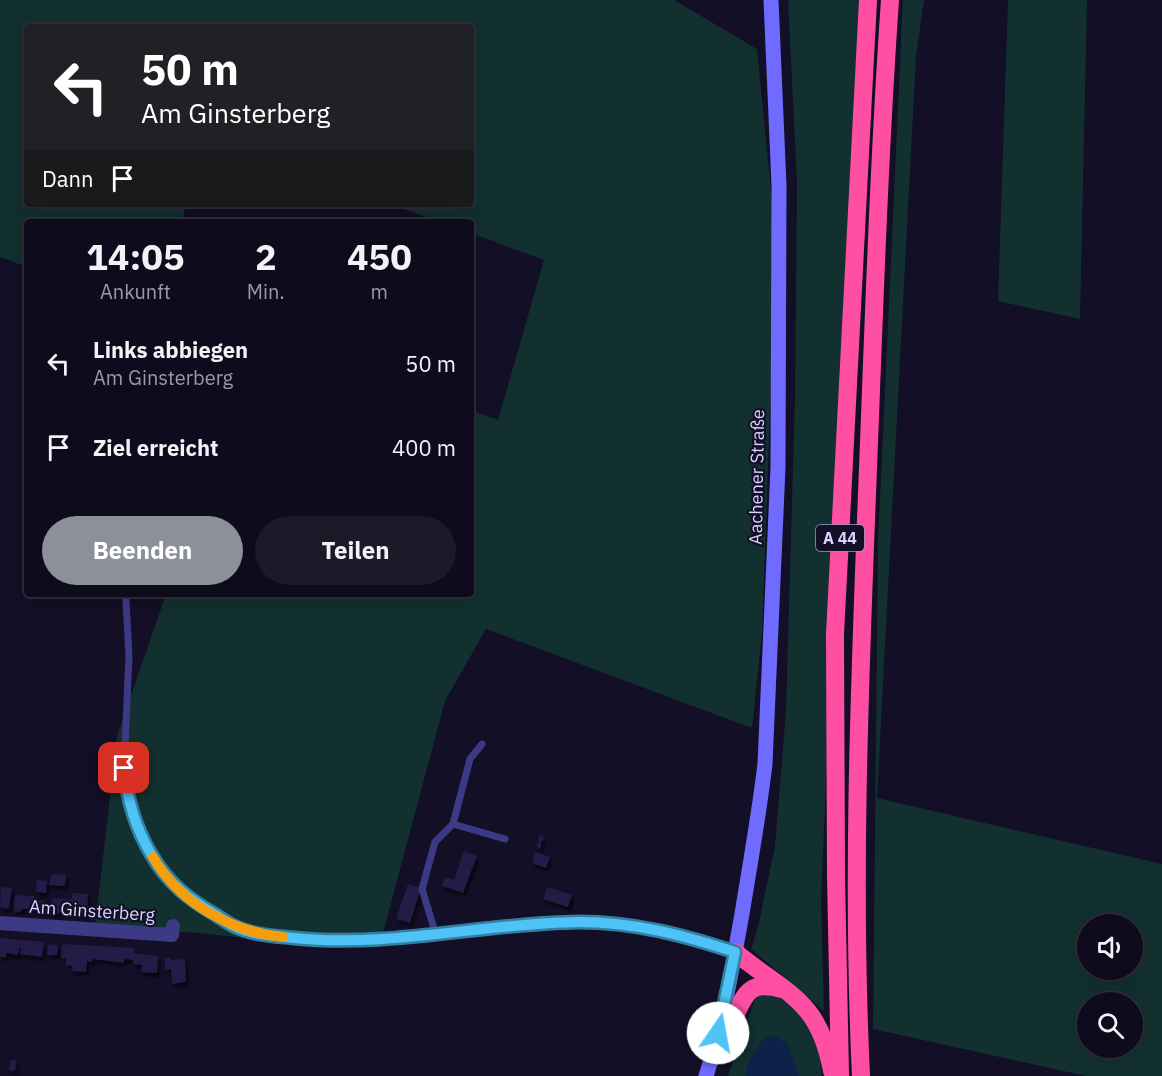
<!DOCTYPE html>
<html lang="de">
<meta charset="utf-8">
<style>
body{margin:0;font-family:"IBM Plex Sans",sans-serif;background:#1c1929;color:#f1f3f6;height:100vh;display:flex;flex-direction:column;font-size:22px;white-space:nowrap}
*{box-sizing:border-box;margin:0}
p{font-size:20px;color:#9b9ba3}
.icon{flex:none;width:33px;height:33px;fill:none;stroke:currentColor;stroke-width:2;stroke-linecap:round;stroke-linejoin:round}
.map{position:relative;flex:1;overflow:hidden}
.drawer{position:absolute;left:24px;top:219px;width:450px;height:378px;display:flex;flex-direction:column;background:#0e0b1c;border-radius:6px;box-shadow:0 6px 24px #0002,0 0 0 2px #2e2b3b}
.drawer>*{flex:none}
.banner{position:absolute;left:24px;top:24px;width:450px;height:183px;border-radius:6px;box-shadow:0 6px 24px #0002,0 0 0 2px #2e2b3b;background:#202124;color:#fff;overflow:hidden}
.fabs{position:absolute;left:1077px;top:914px;display:grid;gap:12px}
.fabs a{display:grid;place-items:center;width:66px;height:66px;border-radius:50%;background:#0e0b1c;box-shadow:0 6px 24px #0002,0 0 0 2px #2e2b3b;font-size:30px}
.pin{position:absolute;display:grid;place-items:center;width:51px;height:51px;color:#fff;margin:-26px;border-radius:12px;box-shadow:0 3px 9px #0006}
.me{position:absolute;width:66px;margin:-33px;rotate:12deg;stroke-linejoin:round;filter:drop-shadow(0 0 4px #0008)}
.turn{display:flex;align-items:center;gap:21px;height:126px;padding:0 18px;font-size:27px}
.turn .icon{width:78px;height:78px;stroke-width:2.5}
.turn b{display:block;font-size:42px;line-height:51px}
.then{display:flex;align-items:center;height:57px;padding:0 18px;background:#0003;gap:12px;font-size:22px}
.eta{display:flex;justify-content:space-evenly;align-items:center;height:102px;text-align:center}
.eta b{font-size:36px;font-weight:700;line-height:42px}
.button{display:flex;gap:12px;margin-top:auto;padding:12px 18px}
.button a{flex:1;height:69px;border-radius:36px;background:#8c9099;color:#fff;font-size:24px;font-weight:700;line-height:69px;text-align:center}
.button a+a{background:#1c1929;color:#f1f3f6}
ul{padding:0;list-style:none}
li{display:flex;align-items:center;gap:18px;height:84px;padding:0 18px}
li div{flex:1}
li b{display:block;font-size:22px}
li em{font-style:normal}
.map>svg:first-child{display:block}
.green{fill:#12302f;fill-rule:evenodd}
.water{fill:#0c2248}
.building{fill:#241b47;filter:url(#shadow)}
.lines{fill:none;stroke-linecap:round;stroke-linejoin:round}
.lane{stroke:#3d3a85;stroke-width:7}
.street{stroke:#3d3a85;stroke-width:14}
.secondary{stroke:#6f6bff;stroke-width:15}
.highway{stroke:#ff4fa3;stroke-width:18}
.route-casing{stroke:#337fa1;stroke-width:15}
.route{stroke:#4fc3f7;stroke-width:10}
.slow{stroke:#f59e0b;stroke-width:10}
.labels{text-anchor:middle;stroke-width:4.5;stroke-linejoin:round;paint-order:stroke}
.shield{fill:#130f26;stroke:#9e99be;stroke-width:1.5}
.shield-label{font-size:16px;font-weight:bold;fill:#d9d4ff}
.street-label{font-size:18px;fill:#d9d4ff;stroke:#130f26}
</style>
<div class="map">
<svg width="1162" height="1076" viewBox="0 0 1162 1076">
<defs>
<filter id="shadow"><feDropShadow dx="2.5" dy="4" stdDeviation="1.5" flood-color="#0009"/></filter>
</defs>
<rect width="100%" height="100%" fill="#130f26"/>
<g class="green">
<path d="M 0,0 L 674,0 L 757,49 L 772,201 L 774,302 L 762,633 L 752,728 L 486,629 L 445,701 L 383,933 L 317,942 L 263,940 L 198,933 L 95,926 L 117,736 L 166,594 L 471,594 L 471,410 L 498,420 L 544,260 L 471,233 L 471,222 L 440,222 L 390,204 L 471,204 L 471,27 L 27,27 L 27,204 L 186,204 L 182,222 L 27,222 L 27,267 L 0,257 Z"/>
<path d="M 788,0 L 859,0 L 821,901 L 824,1011 L 751,949 L 758,927 L 775,846 L 786,711 L 795,397 L 797,182 Z"/>
<path d="M 903,0 L 924,0 L 916,56 L 877,798 L 1162,864 L 1162,1076 L 1086,1076 L 873,1029 L 878,543 ZM 1088,924 L 1132,924 L 1132,969 L 1088,969 ZM 1088,1002 L 1132,1002 L 1132,1047 L 1088,1047 Z"/>
<path d="M 1008,0 L 1087,0 L 1080,319 L 998,301 Z"/>
<path d="M 776,994 L 801,1011 L 820,1054 L 822,1076 L 728,1076 L 756,996 Z"/>
</g>
<path class="water" d="M 777,1036 L 787,1043 L 799,1076 L 745,1076 L 749,1061 L 764,1038 Z"/>
<g class="building">
<path d="M 541,835 L 543,836 L 544,840 L 541,842 L 541,848 L 538,849 L 536,844 L 539,842 L 538,838 Z"/>
<path d="M 464,851 L 477,856 L 463,893 L 442,886 L 445,877 L 454,880 Z"/>
<path d="M 535,852 L 550,857 L 546,868 L 532,863 Z"/>
<path d="M 52,874 L 66,875 L 65,886 L 49,885 Z"/>
<path d="M 37,880 L 47,881 L 46,893 L 36,892 Z"/>
<path d="M 408,884 L 421,888 L 410,923 L 396,919 Z"/>
<path d="M 1,887 L 12,888 L 9,909 L 0,907 Z"/>
<path d="M 547,887 L 572,895 L 568,907 L 543,899 Z"/>
<path d="M 72,893 L 88,894 L 87,913 L 59,912 L 58,914 L 51,913 L 52,898 L 72,899 Z"/>
<path d="M 15,895 L 34,896 L 34,900 L 45,901 L 44,910 L 22,909 L 20,912 L 14,911 Z"/>
<path d="M 0,938 L 44,942 L 42,957 L 20,954 L 21,948 L 19,948 L 18,955 L 6,953 L 6,957 L 0,957 Z"/>
<path d="M 48,944 L 58,945 L 57,955 L 47,955 Z"/>
<path d="M 62,944 L 134,948 L 134,953 L 158,956 L 157,973 L 142,972 L 142,965 L 133,964 L 133,960 L 124,959 L 124,963 L 93,959 L 92,962 L 87,961 L 86,972 L 71,971 L 72,966 L 66,965 L 66,959 L 61,958 Z"/>
<path d="M 165,958 L 171,958 L 171,960 L 185,959 L 186,982 L 172,984 L 171,969 L 165,970 Z"/>
<path d="M 11,1060 L 17,1061 L 15,1071 L 9,1070 Z"/>
</g>
<g class="lines">
<g class="lane">
<path d="M 126,601 L 129,656 L 124,768 L 128,797 L 137,826 L 159,868 L 174,886 L 195,903 L 235,927 L 269,935 L 319,941 L 381,940 L 534,924 L 619,923 L 653,929 L 735,952"/>
<path d="M 453,824 L 505,839"/>
<path d="M 436,935 L 422,889 L 428,867 L 435,842 L 453,824 L 470,759 L 482,744"/>
</g>
<path class="street" d="M 0,923 L 172,935 L 173,926"/>
<path class="secondary" d="M 706,1076 C 723,1024 732,968 742,914 C 750,864 759,815 765,764 L 778,467 L 779,186 L 771,0"/>
<g class="highway">
<path d="M 735,952 C 786,994 819,999 832,1071"/>
<path d="M 713,1053 C 719,1043 726,1034 731,1024 C 745,997 745,979 782,989"/>
<path d="M 840,1076 L 836,876 L 835,634 L 868,0"/>
<path d="M 861,1076 C 852,890 859,704 866,519 C 873,346 878,173 890,0"/>
</g>
</g>
<g class="lines">
<g class="route-casing">
<path id="route" d="M 124,768 C 127,799 135,827 151,854 C 167,882 188,899 216,915 C 222,919 229,924 236,927 C 253,935 275,936 294,938 C 390,948 484,923 579,922 C 634,922 683,935 735,952 L 718,1033"/>
</g>
<use href="#route" class="route"/>
<path class="slow" d="M 153,857 C 179,903 232,932 283,937"/>
</g>
<g class="labels">
<rect class="shield" x="816" y="525" width="48" height="26" rx="4.5"/>
<g class="shield-label">
<text x="840" y="544">A 44</text>
</g>
<g class="street-label">
<text transform="translate(757 477) rotate(-89)" y="6">Aachener Straße</text>
<text transform="translate(92 911) rotate(4)" y="6">Am Ginsterberg</text>
</g>
</g>
</svg>
<div class="fabs">
<a><svg class="icon" aria-label="sound" viewBox="0 0 24 24"><path d="M4 9h4l5-4v14l-5-4H4zM17 9q2 3 0 6"/></svg></a>
<a><svg class="icon" aria-label="search" viewBox="0 0 24 24"><circle cx="10" cy="10" r="6"/><path d="M15 15l6 6"/></svg></a>
</div>
<div class="pin" style="left:124px;top:768px;background:#d93025"><svg class="icon" aria-label="arrive" viewBox="0 0 24 24"><path d="M6 21V4h12l-3 4 3 4H6"/></svg></div>
<svg class="me" style="left:718px;top:1033px" viewBox="-20 -20 40 40"><circle r="19" fill="#fff"/><path d="M0-13L10 11 0 6-10 11z" fill="#4fc3f7"/></svg>
<div class="banner">
<div class="turn"><svg class="icon" aria-label="left" viewBox="0 0 24 24"><path d="M17 20v-9H6M10 6l-5 5 5 5"/></svg><div><b>50 m</b>Am Ginsterberg</div></div>
<div class="then">Dann<svg class="icon" aria-label="arrive" viewBox="0 0 24 24"><path d="M6 21V4h12l-3 4 3 4H6"/></svg></div>
</div>
<section class="drawer">
<div class="eta">
<div><b>14:05</b><p>Ankunft</p></div>
<div><b>2</b><p>Min.</p></div>
<div><b>450</b><p>m</p></div>
</div>
<ul>
<li><svg class="icon" aria-label="left" viewBox="0 0 24 24"><path d="M17 20v-9H6M10 6l-5 5 5 5"/></svg><div><b>Links abbiegen</b><p>Am Ginsterberg</p></div><em>50 m</em></li>
<li><svg class="icon" aria-label="arrive" viewBox="0 0 24 24"><path d="M6 21V4h12l-3 4 3 4H6"/></svg><div><b>Ziel erreicht</b></div><em>400 m</em></li>
</ul>
<div class="button"><a>Beenden</a><a>Teilen</a></div>
</section>
</div>
